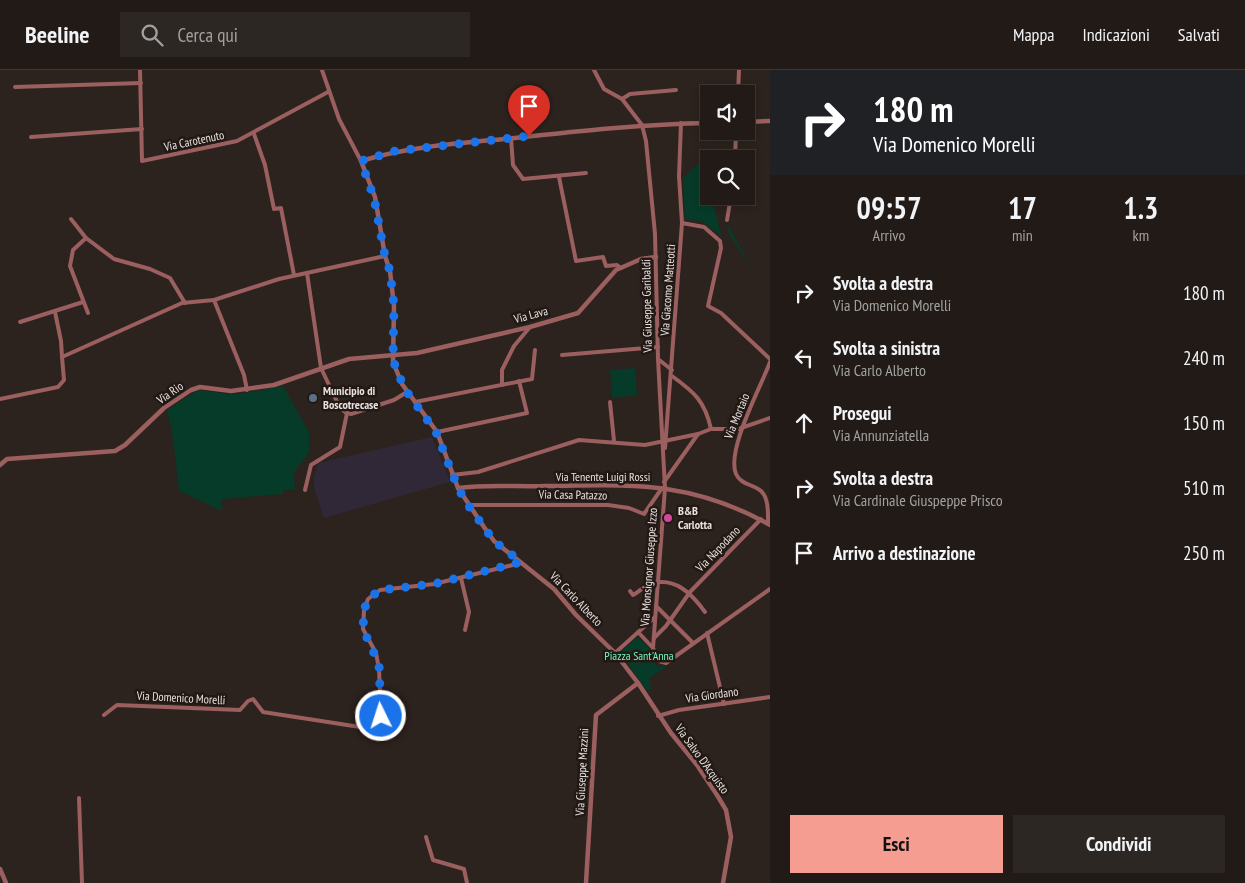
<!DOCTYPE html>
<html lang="it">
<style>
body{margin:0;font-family:"PT Sans Narrow",sans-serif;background:#2d2723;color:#f1f3f6;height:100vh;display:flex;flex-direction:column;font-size:19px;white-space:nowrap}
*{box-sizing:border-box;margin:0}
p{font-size:16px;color:#a2a1a1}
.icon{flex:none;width:28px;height:28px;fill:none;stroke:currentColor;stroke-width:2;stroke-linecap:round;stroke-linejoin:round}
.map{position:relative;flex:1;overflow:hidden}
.panel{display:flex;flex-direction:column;background:#211a16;width:475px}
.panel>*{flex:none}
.top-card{background:#202124;color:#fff;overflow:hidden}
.tools{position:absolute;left:700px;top:15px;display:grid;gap:10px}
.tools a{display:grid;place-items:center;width:55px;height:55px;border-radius:0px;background:#211a16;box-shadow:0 2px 8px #0003,0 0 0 1px #3e3835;font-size:25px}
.pin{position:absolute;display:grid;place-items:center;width:42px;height:42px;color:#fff;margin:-51px -21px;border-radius:50% 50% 50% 0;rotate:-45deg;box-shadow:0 0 5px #0007}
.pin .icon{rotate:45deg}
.me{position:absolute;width:55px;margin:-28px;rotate:356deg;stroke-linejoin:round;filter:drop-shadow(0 0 4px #0008)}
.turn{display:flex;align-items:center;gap:18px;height:105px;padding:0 20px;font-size:22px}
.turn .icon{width:65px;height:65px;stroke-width:2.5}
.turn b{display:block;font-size:35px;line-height:42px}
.eta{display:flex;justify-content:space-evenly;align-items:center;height:85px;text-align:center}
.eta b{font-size:30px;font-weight:600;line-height:35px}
.primary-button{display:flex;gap:10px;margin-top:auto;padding:10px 20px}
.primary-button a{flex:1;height:58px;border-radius:0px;background:#f59d90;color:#111;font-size:20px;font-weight:600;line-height:58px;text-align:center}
.primary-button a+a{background:#2d2723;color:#f1f3f6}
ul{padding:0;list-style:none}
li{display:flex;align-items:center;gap:15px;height:65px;padding:0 20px}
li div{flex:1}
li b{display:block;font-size:19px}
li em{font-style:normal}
header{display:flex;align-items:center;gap:30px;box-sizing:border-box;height:70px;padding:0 25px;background:#211a16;border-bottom:1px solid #3e3835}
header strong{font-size:24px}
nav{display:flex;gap:28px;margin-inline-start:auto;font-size:18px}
.search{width:350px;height:45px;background:#2d2723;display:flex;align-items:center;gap:12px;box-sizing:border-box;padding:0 18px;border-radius:0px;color:#a2a1a1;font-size:19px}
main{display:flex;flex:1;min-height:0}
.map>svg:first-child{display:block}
.education{fill:#312837}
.green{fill:#063b29}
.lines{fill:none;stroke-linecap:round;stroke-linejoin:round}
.minor{stroke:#9a5f5e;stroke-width:4}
.tertiary{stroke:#9a5f5e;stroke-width:4.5}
.route{stroke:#1a73e8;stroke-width:9;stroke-dasharray:0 16.2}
.service-dot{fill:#5c6f8a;stroke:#221915;stroke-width:2}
.hotel-dot{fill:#d1479c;stroke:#221915;stroke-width:2}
.labels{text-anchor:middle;stroke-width:5;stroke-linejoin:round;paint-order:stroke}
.street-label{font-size:12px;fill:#e8e1de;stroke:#221915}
.poi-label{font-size:12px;font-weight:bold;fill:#e8e1de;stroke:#221915;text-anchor:start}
.park-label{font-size:12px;fill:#71f6c1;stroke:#221915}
</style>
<header>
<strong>Beeline</strong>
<div class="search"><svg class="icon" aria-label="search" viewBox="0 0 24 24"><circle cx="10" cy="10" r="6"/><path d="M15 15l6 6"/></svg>Cerca qui</div>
<nav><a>Mappa</a><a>Indicazioni</a><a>Salvati</a></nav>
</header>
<main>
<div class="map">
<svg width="770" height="813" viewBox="0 0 770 813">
<rect width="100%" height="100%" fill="#2c221e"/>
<path class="education" d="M 432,367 L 450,412 L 324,448 L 314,418 L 314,408 L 318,393 Z"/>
<g class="green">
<path d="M 701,91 L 709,126 L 711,126 L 722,167 L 702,151 L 685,150 L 683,108 Z"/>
<path d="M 727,153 L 752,199 L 729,164 Z"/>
<path d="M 635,298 L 637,325 L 612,328 L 610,300 Z"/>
<path d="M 283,316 L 309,362 L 309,383 L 294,402 L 295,419 L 283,420 L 283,424 L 221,429 L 222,441 L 179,421 L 173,368 L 167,340 L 198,320 L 228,324 L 246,323 Z"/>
<path d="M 638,567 L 654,584 L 653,592 L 658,597 L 665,595 L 666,597 L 649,608 L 651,619 L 647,621 L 620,582 Z"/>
</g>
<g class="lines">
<g class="minor">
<path d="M 140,0 L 142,91 L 237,71 L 328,22"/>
<path d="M 322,0 L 339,49 L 361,91"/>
<path d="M 594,0 L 604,19 L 622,29 L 642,55 L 646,71 L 655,164 L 658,289 L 665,418 L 653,578"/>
<path d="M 15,17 L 141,13"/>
<path d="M 738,24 L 739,0"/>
<path d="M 622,29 L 630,24 L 676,20"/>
<path d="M 254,64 L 265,95 L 274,139 L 281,138 L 294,205"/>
<path d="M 31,67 L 142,59"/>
<path d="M 511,68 L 513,95 L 523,109 L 586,103"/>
<path d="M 735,89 L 736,61"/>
<path d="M 559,107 L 576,191 L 603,187 L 606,196 L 617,195 L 621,198"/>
<path d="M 71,149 L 86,168 L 114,189 L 150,199 L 170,208 L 185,233"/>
<path d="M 727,150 L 731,126"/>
<path d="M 682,153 L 704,157 L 720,171 L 721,178 L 708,236 L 721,243 L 770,289"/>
<path d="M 86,168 L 73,180 L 70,196 L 88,243"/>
<path d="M 307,203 L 321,298 L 340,338 L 345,342 L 351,344 L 394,330 L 407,322"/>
<path d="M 214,230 L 244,305 L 247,320"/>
<path d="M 55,242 L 61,271 L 62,287"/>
<path d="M 20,252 L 83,232"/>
<path d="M 562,285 L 658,277"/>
<path d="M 658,289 L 672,300"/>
<path d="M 672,306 C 694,322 705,331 711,359"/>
<path d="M 502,315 L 502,300 L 514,276 L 530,257"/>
<path d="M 0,329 L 58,317 L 64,310 L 62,287 L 182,233 L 214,230 L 279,209 L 385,186"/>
<path d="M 415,332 L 532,309 L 535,280"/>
<path d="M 610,332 L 614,371"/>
<path d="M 437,362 L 527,343 L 519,311"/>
<path d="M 665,378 L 682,153 L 679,106 L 681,53"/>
<path d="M 452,405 L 478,402 L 579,370 L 645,375 L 698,364"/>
<path d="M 664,412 L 698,364 L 711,359 L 738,359 L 770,348"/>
<path d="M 305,420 L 311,395 L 340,377 L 347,343"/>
<path d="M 468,435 L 608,435 L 629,438 L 644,444 L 662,418"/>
<path d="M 768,454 C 768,445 769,428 761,421 C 753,414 741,415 736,404 C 726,380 761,317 770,292"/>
<path d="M 461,508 L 469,542 L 465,560"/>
<path d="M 630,521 L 633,525 C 639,522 644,516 650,514 C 675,506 692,524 705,542"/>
<path d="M 656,536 L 693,573"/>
<path d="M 638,562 L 653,578 L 659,591 L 666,593 L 770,519"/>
<path d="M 707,563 L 724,634"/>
<path d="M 654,568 L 666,556 L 690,522 L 761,449"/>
<path d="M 615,583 L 655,547"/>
<path d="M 104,645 L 117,635 L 240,640 L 248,631 L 253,629 L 263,642 L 360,657 L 373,657 L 381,646 L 379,599 L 376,583 L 363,559 L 364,540 L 368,529 L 380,520 L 434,514 L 521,493"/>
<path d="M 658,646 L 679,640 L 770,627"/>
<path d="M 79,728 L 82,813"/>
<path d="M 426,767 L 433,790 L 464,799 L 467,813"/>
</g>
<g class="tertiary">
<path d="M 746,52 L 770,51"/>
<path d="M 709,53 C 644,54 579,61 515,68 C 463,73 410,76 361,91 L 375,127 L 385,186 L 390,201 L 394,236 L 393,292 L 402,314 L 437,362 L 458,418 L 484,457 L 494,471 L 554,519 L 576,545 L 615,583 L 638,613 L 671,663 L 697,695 L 717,725 L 726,740 L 731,767 L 723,813"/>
<path d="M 0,395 L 7,389 L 115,381 L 125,375 L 164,338 L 191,320 L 200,317 L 231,321 L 274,315 L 349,289 L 417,283 L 530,257 L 578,243 L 616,200 L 641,189 L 656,187"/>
<path d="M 458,418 C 486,414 517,417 545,416 C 633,415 690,410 770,455"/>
<path d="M 0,799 L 6,813"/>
<path d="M 586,813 L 596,645 L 638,613"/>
</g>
</g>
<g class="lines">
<path class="route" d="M 381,646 L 379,594 L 363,559 L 364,540 L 368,529 L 380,520 L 434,514 L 521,492 L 494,471 L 468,435 L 458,418 L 436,362 L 407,322 L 396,300 L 393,287 L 394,236 L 390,201 L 385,186 L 374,128 L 361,91 L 395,81 L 529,66"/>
</g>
<circle class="service-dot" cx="313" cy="328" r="5"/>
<circle class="hotel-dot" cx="668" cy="448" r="5"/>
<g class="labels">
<g class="street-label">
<text transform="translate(194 71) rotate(-12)" y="4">Via Carotenuto</text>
<text transform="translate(668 220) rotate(-86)" y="4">Via Giacomo Matteotti</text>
<text transform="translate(647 236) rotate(-91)" y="4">Via Giuseppe Garibaldi</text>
<text transform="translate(531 245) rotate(-15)" y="4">Via Lava</text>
<text transform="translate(170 323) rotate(-35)" y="4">Via Rio</text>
<text transform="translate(737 346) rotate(-68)" y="4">Via Mortaio</text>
<text x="603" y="411">Via Tenente Luigi Rossi</text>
<text transform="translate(573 425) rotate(1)" y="4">Via Casa Patazzo</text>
<text transform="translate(718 479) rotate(-46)" y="4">Via Napodano</text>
<text transform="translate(649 497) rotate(-86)" y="4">Via Monsignor Giuseppe Izzo</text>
<text transform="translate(576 529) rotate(46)" y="4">Via Carlo Alberto</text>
<text transform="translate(712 625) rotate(-8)" y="4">Via Giordano</text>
<text transform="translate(181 628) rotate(3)" y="4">Via Domenico Morelli</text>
<text transform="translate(702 689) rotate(54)" y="4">Via Salvo D'Acquisto</text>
<text transform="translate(582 702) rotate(-87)" y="4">Via Giuseppe Mazzini</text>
</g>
<g class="poi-label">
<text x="323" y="325">Municipio di<tspan x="323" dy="14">Boscotrecase</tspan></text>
<text x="678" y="445">B&amp;B<tspan x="678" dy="14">Carlotta</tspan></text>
</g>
<g class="park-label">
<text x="639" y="590">Piazza Sant'Anna</text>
</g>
</g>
</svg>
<div class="tools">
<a><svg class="icon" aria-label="sound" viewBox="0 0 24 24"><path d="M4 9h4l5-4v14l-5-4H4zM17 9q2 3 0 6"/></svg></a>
<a><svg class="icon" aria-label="search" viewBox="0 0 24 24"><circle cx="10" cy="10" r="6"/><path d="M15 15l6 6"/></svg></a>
</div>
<div class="pin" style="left:529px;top:66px;background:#d93025"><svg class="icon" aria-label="arrive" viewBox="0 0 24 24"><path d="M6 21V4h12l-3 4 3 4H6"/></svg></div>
<svg class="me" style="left:381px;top:646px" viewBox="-20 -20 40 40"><circle r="17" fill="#1a73e8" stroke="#fff" stroke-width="3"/><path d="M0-11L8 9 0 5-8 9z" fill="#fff"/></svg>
</div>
<section class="panel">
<div class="top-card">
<div class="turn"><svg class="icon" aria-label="right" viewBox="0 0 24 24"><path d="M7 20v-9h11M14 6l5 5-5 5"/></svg><div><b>180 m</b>Via Domenico Morelli</div></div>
</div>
<div class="eta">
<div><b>09:57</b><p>Arrivo</p></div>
<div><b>17</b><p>min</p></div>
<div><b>1.3</b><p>km</p></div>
</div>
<ul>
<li><svg class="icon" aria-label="right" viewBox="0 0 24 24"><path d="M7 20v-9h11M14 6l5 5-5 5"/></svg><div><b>Svolta a destra</b><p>Via Domenico Morelli</p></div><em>180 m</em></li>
<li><svg class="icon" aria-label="left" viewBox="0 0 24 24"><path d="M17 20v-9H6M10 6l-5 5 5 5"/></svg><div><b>Svolta a sinistra</b><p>Via Carlo Alberto</p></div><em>240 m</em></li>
<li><svg class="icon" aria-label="ahead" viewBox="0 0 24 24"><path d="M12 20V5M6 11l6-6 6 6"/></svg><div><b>Prosegui</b><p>Via Annunziatella</p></div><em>150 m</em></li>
<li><svg class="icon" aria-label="right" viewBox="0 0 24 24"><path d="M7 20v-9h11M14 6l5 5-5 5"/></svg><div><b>Svolta a destra</b><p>Via Cardinale Giuspeppe Prisco</p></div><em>510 m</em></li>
<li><svg class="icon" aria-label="arrive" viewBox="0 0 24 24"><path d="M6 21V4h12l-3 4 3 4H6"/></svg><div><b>Arrivo a destinazione</b></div><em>250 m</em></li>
</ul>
<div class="primary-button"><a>Esci</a><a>Condividi</a></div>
</section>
</main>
